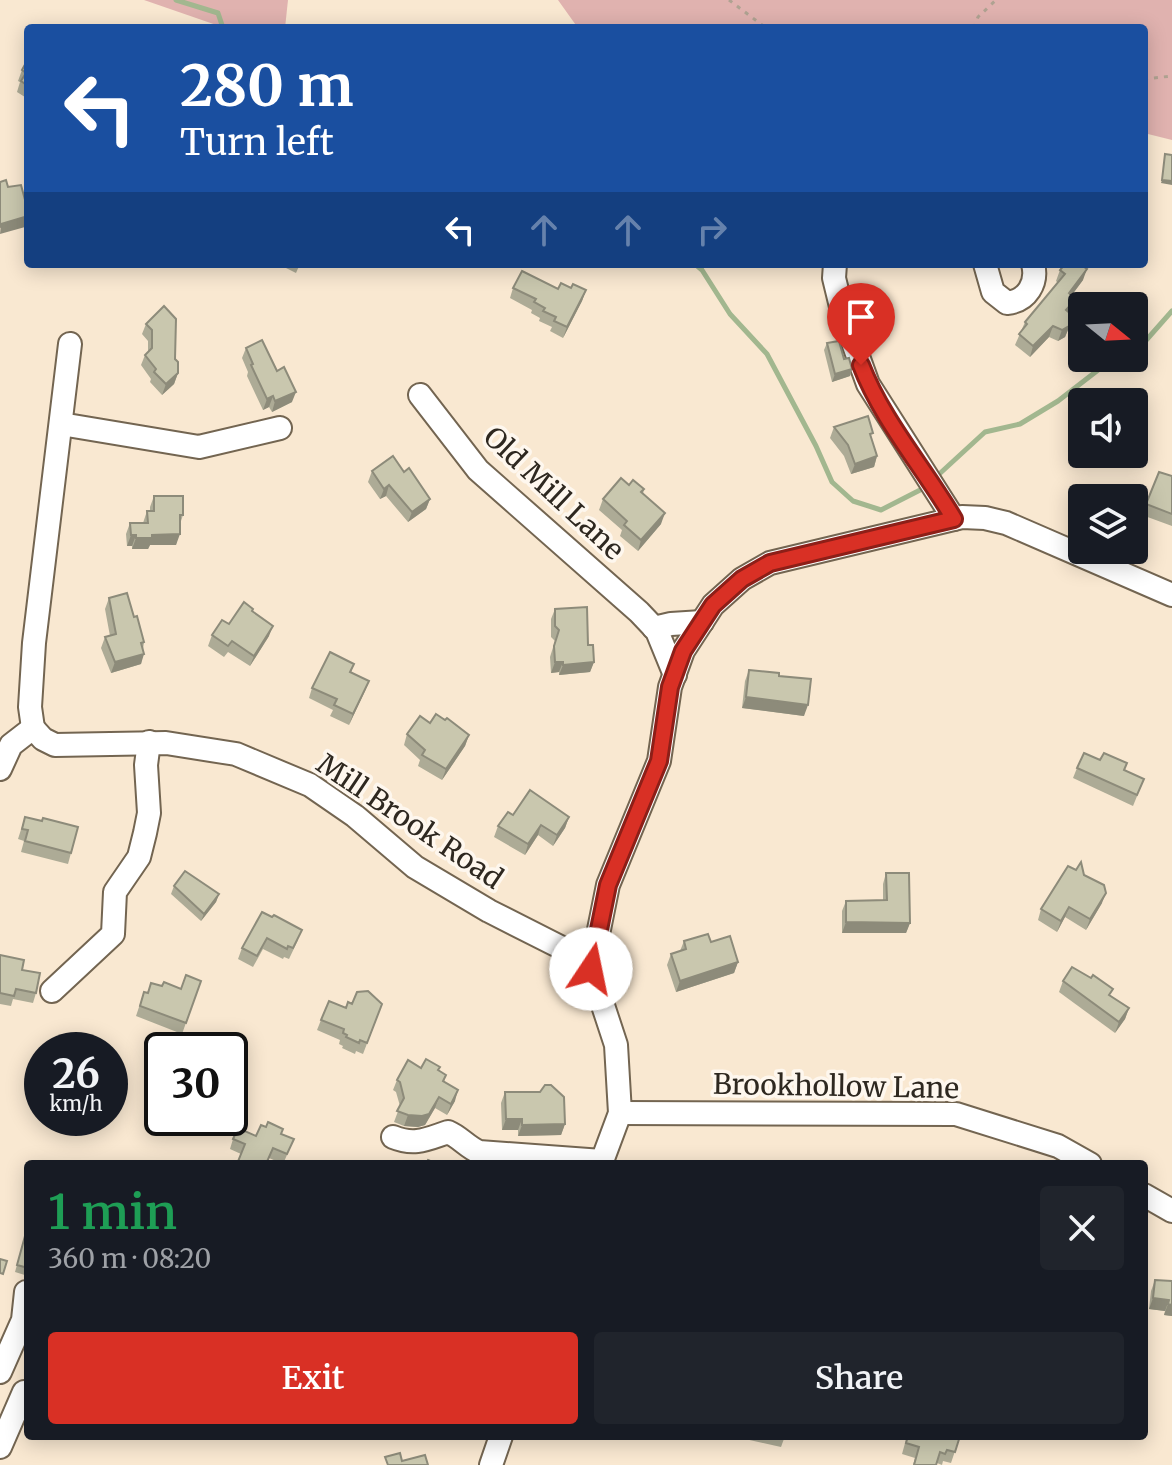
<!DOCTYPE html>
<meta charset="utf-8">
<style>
body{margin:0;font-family:Merriweather,serif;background:#20242c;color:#f1f3f6;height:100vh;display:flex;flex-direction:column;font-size:30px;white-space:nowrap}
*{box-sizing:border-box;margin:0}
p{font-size:26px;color:#9ea1a6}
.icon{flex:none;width:44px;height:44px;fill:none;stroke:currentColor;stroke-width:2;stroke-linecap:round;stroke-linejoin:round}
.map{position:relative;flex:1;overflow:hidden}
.details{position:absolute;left:24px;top:1160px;width:1124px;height:280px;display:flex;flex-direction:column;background:#171b24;border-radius:8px;box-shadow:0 4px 20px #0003}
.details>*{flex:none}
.banner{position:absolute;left:24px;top:24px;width:1124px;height:244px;border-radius:8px;box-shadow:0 4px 20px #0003;background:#1a4fa0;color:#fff;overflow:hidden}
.needle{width:52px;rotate:108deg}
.controls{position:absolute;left:1068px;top:292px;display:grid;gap:16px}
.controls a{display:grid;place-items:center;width:80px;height:80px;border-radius:8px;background:#171b24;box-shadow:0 4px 20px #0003;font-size:40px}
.speed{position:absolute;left:24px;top:1032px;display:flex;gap:16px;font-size:40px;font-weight:700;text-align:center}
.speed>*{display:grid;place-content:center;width:104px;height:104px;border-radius:50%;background:#171b24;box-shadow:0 4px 20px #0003;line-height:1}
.speed small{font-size:20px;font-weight:400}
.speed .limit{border:4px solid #111;border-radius:12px;background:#fff;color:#111}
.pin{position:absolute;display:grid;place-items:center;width:68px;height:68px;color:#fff;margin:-82px -34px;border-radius:50% 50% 50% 0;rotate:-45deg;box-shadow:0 0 8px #0007}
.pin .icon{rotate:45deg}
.me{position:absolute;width:88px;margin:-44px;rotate:11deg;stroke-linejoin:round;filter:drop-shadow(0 0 6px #0008)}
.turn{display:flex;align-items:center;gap:28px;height:168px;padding:0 24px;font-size:36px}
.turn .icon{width:104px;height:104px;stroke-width:2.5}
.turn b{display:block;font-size:56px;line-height:68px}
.lanes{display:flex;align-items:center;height:76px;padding:0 24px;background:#0003;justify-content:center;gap:40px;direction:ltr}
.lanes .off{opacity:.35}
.round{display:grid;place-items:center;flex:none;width:84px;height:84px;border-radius:8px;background:#20242c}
.headline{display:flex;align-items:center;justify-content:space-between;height:136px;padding:0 24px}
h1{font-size:48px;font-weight:600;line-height:60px;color:#1e9e55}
.cta{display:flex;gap:16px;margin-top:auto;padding:16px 24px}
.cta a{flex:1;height:92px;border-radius:8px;background:#d93025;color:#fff;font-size:32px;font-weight:600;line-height:92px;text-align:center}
.cta a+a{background:#20242c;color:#f1f3f6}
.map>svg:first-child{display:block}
.green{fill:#e0b2af}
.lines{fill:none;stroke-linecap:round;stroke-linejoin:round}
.stream{stroke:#a2b78f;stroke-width:5}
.minor-casing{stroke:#736551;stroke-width:26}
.path{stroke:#afa291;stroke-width:3;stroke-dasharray:4 6;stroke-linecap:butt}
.minor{stroke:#fff;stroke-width:22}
.wall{fill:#adab96}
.shaded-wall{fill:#8d8b7a}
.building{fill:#c9c7ae;stroke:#8d8b7a;stroke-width:2}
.route-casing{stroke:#8d1f18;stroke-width:20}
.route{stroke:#d93025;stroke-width:14}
.labels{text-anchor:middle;stroke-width:7;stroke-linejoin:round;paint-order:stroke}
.street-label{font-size:28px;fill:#2e2820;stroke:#fef7ee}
</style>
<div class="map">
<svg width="1172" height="1465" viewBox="0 0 1172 1465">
<rect width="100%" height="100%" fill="#f9e8d1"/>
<g class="green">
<path d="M 144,0 L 288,0 L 285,28 L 225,28 Z"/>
<path d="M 558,0 L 1172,0 L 1172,140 L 1144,133 L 1144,28 L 578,28 Z"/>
</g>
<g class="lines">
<g class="stream">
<path d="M 176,0 L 218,13 L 223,28"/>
<path d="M 695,264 L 702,270 L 730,314 L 767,354 L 816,446 L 832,482 L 853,501 L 881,510 L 926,487"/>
<path d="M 1134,354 L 1172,311"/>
<path d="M 936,477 L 985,432 L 1020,424 L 1058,401 L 1102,367 L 1125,358"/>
</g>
<g class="minor-casing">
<g id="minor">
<path d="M 835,264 L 834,278 L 843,315 L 868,384 L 954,519"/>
<path d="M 985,264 L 993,292 L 1007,303 C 1027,301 1038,283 1033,264"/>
<path d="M 420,395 L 478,470 L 639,612 L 657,631 L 675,675"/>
<path d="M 61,424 L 199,447 L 280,428"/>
<path d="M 654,628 L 671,624 L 702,622"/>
<path d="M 33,728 L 43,739 L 55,745 L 166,743 L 236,754 L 310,785 L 355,816 L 415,867 L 489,911 L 574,954 L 591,969"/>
<path d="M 33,728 L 30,707 L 34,643 L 70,344"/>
<path d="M 0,769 L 11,745 L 33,728"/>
<path d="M 52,991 L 113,934 L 115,892 L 139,857 L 145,833 L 149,813 L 146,765 L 149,742"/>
<path d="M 620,1113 L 956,1114 L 1058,1146 L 1090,1164"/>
<path d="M 393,1137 C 415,1146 427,1139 448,1132 C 460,1137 467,1147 479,1152 L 602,1161"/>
<path d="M 601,1164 L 620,1113 L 616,1045 L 591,969 L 608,885 L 659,761 L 670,687 L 683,651 L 713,605 L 742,579 L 770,563 L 962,517 L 985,518 L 1006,523 L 1172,595"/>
<path d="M 1144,1195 L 1172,1211"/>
<path d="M 0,1372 L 23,1320 L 26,1292"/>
<path d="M 0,1447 L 24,1392"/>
<path d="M 491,1465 L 501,1436"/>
</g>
</g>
<g class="path">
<path d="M 729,0 L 766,28"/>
<path d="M 974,28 L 978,17 L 996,0"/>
<path d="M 1144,79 L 1172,76"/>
</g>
<use href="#minor" class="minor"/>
</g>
<g class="wall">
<path d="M 28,59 L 28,99 L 17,92 L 20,82 L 18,81 L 22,70 Z"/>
<path d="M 278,264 L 300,264 L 296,273 Z"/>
<path d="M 1061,264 L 1080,264 L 1083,280 L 1072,295 L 1072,309 L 1069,312 L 1072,320 L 1065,337 L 1058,341 L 1049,337 L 1030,357 L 1015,345 L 1025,322 L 1058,283 L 1056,281 L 1060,270 L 1063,266 Z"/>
<path d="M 513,288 L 571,288 L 586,290 L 582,301 L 563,338 L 550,331 L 552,327 L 539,321 L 540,318 L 531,313 L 532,310 L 510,298 Z"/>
<path d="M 164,306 L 178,373 L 174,384 L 162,395 L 150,382 L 151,379 L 141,365 L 145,355 L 148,352 L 148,341 L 142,334 L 146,324 Z"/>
<path d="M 827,343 L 844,359 L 852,369 L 850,376 L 832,382 L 824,350 Z"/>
<path d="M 246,348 L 292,402 L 272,412 L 269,407 L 263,410 L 247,376 L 248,372 L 242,358 Z"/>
<path d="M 834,427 L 877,456 L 874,467 L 851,474 L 844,456 L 830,438 Z"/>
<path d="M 372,471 L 404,472 L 430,499 L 426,509 L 408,522 L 386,496 L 380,499 L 368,482 Z"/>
<path d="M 1172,476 L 1172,526 L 1142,515 L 1146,504 Z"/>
<path d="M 629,485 L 644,489 L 643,494 L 661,524 L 638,551 L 620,536 L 622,530 L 599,510 L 603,499 Z"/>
<path d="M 154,496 L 183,515 L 180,524 L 176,545 L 150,545 L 148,549 L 132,549 L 132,546 L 127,546 L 126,534 L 130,523 L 143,523 L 147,511 L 150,511 L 150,507 Z"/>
<path d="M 109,598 L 134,617 L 144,642 L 141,664 L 111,673 L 101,648 L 105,637 L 110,636 L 105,609 Z"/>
<path d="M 555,609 L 588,645 L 594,662 L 590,672 L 559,675 L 559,672 L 551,673 L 550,657 L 555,641 L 551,637 L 551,619 Z"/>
<path d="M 252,612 L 269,636 L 250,666 L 228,652 L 224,657 L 208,646 L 212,635 Z"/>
<path d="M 354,664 L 351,672 L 369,681 L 349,725 L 330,716 L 333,710 L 309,698 L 312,688 Z"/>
<path d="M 749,670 L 779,676 L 804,716 L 742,708 L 745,681 Z"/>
<path d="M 430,723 L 469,735 L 465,746 L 442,780 L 418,766 L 420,760 L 404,745 L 407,734 Z"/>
<path d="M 1077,768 L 1124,770 L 1144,779 L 1133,806 L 1073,778 Z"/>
<path d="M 513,815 L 569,817 L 565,828 L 553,846 L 538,835 L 525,855 L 494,837 L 498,826 Z"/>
<path d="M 25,817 L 71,853 L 68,864 L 21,852 L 24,841 L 18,839 Z"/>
<path d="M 886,873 L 910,923 L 906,933 L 842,933 L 842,911 L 846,901 L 883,900 L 883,884 Z"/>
<path d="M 1084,875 L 1102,903 L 1086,930 L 1065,917 L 1057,932 L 1038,920 L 1041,909 Z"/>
<path d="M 174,886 L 219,894 L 216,902 L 201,921 L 171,894 Z"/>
<path d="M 262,912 L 298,940 L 289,959 L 284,957 L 283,959 L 263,949 L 253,967 L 238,959 L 242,948 Z"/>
<path d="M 684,941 L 711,942 L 738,962 L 734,973 L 676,992 L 667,965 L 671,954 L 680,951 Z"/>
<path d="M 0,955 L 22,970 L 36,993 L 33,1003 L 13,999 L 11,1006 L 0,1004 Z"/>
<path d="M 201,981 L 182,1034 L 136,1016 L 144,992 L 148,993 L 162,986 L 181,989 Z"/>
<path d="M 1063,981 L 1111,996 L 1129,1008 L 1125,1019 L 1115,1033 L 1059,992 Z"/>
<path d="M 352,1004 L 382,1004 L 363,1054 L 356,1051 L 355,1054 L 342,1048 L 343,1046 L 339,1044 L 340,1040 L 317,1030 L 321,1020 L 346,1008 Z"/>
<path d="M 421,1068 L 438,1070 L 446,1075 L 444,1082 L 455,1101 L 447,1115 L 435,1108 L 425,1125 L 418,1127 L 404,1126 L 394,1122 L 400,1106 L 396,1092 L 393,1090 L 397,1080 Z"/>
<path d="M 505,1092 L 565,1124 L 561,1135 L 518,1136 L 518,1130 L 502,1130 L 501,1103 Z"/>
<path d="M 281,1134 L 294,1139 L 283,1164 L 269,1158 L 266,1164 L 237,1164 L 241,1154 L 230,1149 L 233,1139 Z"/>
<path d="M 25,1236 L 28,1237 L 28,1276 L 15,1272 Z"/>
<path d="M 1155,1280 L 1172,1281 L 1172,1316 L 1164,1315 L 1165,1311 L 1149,1309 L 1151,1291 Z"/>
<path d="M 736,1436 L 785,1436 L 781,1447 L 736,1437 Z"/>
<path d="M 907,1436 L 960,1436 L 951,1463 L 943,1461 L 942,1465 L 937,1463 L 936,1465 L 913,1465 L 915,1458 L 902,1454 Z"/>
</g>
<g class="shaded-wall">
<path d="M 1162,180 L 1172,181 L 1172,185 L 1161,183 Z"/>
<path d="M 28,216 L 25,227 L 0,234 L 1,224 Z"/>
<path d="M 1087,269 L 1083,280 L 1065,304 L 1069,293 Z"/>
<path d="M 586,290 L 582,301 L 563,338 L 567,327 Z"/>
<path d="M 1076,299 L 1072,309 L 1062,320 L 1066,310 Z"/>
<path d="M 1072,320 L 1065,337 L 1058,341 L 1062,330 Z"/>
<path d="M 1053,326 L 1049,337 L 1030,357 L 1033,346 Z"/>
<path d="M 852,369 L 850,376 L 832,382 L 835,374 Z"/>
<path d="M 178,373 L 174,384 L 162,395 L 166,384 Z"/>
<path d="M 296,392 L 292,402 L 272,412 L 275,401 Z"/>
<path d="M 273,396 L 269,407 L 263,410 L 267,399 Z"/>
<path d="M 877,456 L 874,467 L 851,474 L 855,464 Z"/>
<path d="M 389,485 L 386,496 L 380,499 L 384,489 Z"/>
<path d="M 430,499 L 426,509 L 408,522 L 412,512 Z"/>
<path d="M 665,513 L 661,524 L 638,551 L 641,540 Z"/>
<path d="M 180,534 L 176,545 L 150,545 L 148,549 L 132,549 L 136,538 L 152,535 Z"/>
<path d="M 131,535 L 136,535 L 132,546 L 127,546 Z"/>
<path d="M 273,626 L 269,636 L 250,666 L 254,656 Z"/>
<path d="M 144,654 L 141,664 L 111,673 L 115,662 Z"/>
<path d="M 555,662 L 563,662 L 559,672 L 551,673 Z"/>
<path d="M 594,662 L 590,672 L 559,675 L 563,665 Z"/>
<path d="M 369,681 L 365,691 L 349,725 L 353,714 Z"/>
<path d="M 746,697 L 808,705 L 804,716 L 742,708 Z"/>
<path d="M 469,735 L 465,746 L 442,780 L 446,769 Z"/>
<path d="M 569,817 L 565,828 L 553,846 L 557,835 Z"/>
<path d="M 541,825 L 538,835 L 525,855 L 528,844 Z"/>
<path d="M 1106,893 L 1102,903 L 1086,930 L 1090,919 Z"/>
<path d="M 219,894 L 216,902 L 201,921 L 204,914 Z"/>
<path d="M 1069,907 L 1065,917 L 1057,932 L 1061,921 Z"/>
<path d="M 846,922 L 910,923 L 906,933 L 842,933 Z"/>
<path d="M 738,962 L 734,973 L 676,992 L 680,981 Z"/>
<path d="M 1129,1008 L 1125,1019 L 1115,1033 L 1119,1022 Z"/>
<path d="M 458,1090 L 455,1101 L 447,1115 L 451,1104 Z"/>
<path d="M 439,1097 L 435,1108 L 425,1125 L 418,1127 L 404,1126 L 408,1115 Z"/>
<path d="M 506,1119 L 522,1119 L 518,1130 L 502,1130 Z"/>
<path d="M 565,1124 L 561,1135 L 518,1136 L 522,1125 Z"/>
<path d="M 1153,1298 L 1169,1300 L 1165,1311 L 1149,1309 Z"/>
<path d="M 1168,1304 L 1172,1305 L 1172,1316 L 1164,1315 Z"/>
</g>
<g class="building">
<path d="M 28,59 L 28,86 L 21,81 L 26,73 L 22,70 Z"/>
<path d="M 1165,154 L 1172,155 L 1172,181 L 1162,180 Z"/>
<path d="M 6,180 L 8,187 L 21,185 L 28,211 L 28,216 L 1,224 L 1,226 L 0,227 L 0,182 Z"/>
<path d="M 1065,264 L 1080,264 L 1087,269 L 1069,293 L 1076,299 L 1066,310 L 1072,315 L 1072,320 L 1069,326 L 1062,330 L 1053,326 L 1033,346 L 1019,334 L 1027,324 L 1025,322 L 1065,274 L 1060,270 Z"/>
<path d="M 522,271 L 558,289 L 561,283 L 571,288 L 573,284 L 586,290 L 567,327 L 554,321 L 556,317 L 543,311 L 545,308 L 534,302 L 536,299 L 513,288 Z"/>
<path d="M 164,306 L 176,319 L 175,359 L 178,362 L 178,373 L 166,384 L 154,372 L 156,369 L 145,355 L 152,348 L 152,330 L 146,324 Z"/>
<path d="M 262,340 L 277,371 L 284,367 L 296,392 L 275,401 L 273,396 L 267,399 L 251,365 L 253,364 L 246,348 Z"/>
<path d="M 839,341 L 844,359 L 849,358 L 852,369 L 835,374 L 827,343 Z"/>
<path d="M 868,416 L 873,433 L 870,434 L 877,456 L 855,464 L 848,445 L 834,427 Z"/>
<path d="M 393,456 L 404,472 L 409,468 L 430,499 L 412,512 L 389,485 L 384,489 L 372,471 Z"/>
<path d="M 1159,472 L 1172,476 L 1172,514 L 1146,504 Z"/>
<path d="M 621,478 L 629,485 L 633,480 L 644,489 L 641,492 L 665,513 L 641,540 L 624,525 L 627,521 L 603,499 Z"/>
<path d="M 154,496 L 183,496 L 183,515 L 180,515 L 180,534 L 152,535 L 152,538 L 136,538 L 136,535 L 131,535 L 130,523 L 148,523 L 147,511 L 154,511 Z"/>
<path d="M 127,593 L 134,617 L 137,616 L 144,642 L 141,643 L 144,654 L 115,662 L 105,637 L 116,634 L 109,598 Z"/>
<path d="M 244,602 L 253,609 L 252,611 L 273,626 L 254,656 L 232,641 L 228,646 L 212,635 L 222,620 L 229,624 Z"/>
<path d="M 587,607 L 588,645 L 593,645 L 594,662 L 563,665 L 563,662 L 555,662 L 554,646 L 559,630 L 555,626 L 555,609 Z"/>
<path d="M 330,652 L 354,664 L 350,672 L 369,681 L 353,714 L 334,705 L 337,699 L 312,688 Z"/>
<path d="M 749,670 L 779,673 L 779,676 L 811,679 L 808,705 L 746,697 Z"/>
<path d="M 436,714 L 445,720 L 447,718 L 469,735 L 446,769 L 422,755 L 425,750 L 407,734 L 420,716 L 430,723 Z"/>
<path d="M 1084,753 L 1100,760 L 1104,753 L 1127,763 L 1124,770 L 1144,779 L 1137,795 L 1077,768 Z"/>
<path d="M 530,790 L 569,817 L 557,835 L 541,825 L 528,844 L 498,826 L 508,812 L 513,815 Z"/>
<path d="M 25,817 L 42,821 L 43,818 L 78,827 L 71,853 L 25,841 L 28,830 L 22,829 Z"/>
<path d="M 1081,862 L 1084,875 L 1104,885 L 1106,893 L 1090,919 L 1069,907 L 1061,921 L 1041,909 L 1068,866 L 1076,870 Z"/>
<path d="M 185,871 L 219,894 L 204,914 L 174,886 Z"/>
<path d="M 886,873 L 909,873 L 910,923 L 846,922 L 846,901 L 887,900 Z"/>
<path d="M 262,912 L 272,917 L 274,915 L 302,930 L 293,948 L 288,946 L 287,949 L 267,938 L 257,956 L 242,948 Z"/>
<path d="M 708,934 L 711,942 L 730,936 L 738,962 L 680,981 L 671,954 L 686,949 L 684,941 Z"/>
<path d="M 0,955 L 24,960 L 22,970 L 40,973 L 36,993 L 16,989 L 14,996 L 0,993 Z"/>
<path d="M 1072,967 L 1091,978 L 1093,975 L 1113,989 L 1109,995 L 1129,1008 L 1119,1022 L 1063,981 Z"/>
<path d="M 186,975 L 201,981 L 186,1023 L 140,1006 L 144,992 L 148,993 L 151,983 L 162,986 L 164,982 L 181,989 Z"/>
<path d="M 368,991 L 382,1004 L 367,1043 L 360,1040 L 359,1043 L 346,1037 L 347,1035 L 343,1033 L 344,1029 L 321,1020 L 329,1001 L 346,1008 L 348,1002 L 352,1004 L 357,992 Z"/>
<path d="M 426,1059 L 440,1067 L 438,1070 L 446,1075 L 443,1081 L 458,1090 L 451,1104 L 439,1097 L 429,1114 L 422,1116 L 408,1115 L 397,1111 L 404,1098 L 400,1082 L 397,1080 L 408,1060 L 421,1068 Z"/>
<path d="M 545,1085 L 551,1085 L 564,1097 L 565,1124 L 522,1125 L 522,1119 L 506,1119 L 505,1092 L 540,1092 Z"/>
<path d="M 268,1122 L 283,1129 L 281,1134 L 294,1139 L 287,1154 L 273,1148 L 266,1164 L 237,1164 L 245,1144 L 233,1139 L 238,1128 L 256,1136 L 261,1125 L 266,1127 Z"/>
<path d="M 428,1160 L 437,1164 L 426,1164 Z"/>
<path d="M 25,1236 L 28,1237 L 28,1268 L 17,1265 Z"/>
<path d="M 0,1259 L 7,1261 L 3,1274 L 0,1273 Z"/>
<path d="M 1155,1280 L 1172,1281 L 1172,1305 L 1168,1304 L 1169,1300 L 1153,1298 Z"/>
<path d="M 908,1436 L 960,1436 L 955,1452 L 947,1450 L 945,1454 L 940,1452 L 936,1465 L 914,1465 L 919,1447 L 906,1443 Z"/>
<path d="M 400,1453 L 402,1461 L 425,1455 L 428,1465 L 388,1465 L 385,1457 Z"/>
</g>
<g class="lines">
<g class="route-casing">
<path id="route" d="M 591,969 L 608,885 L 659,761 L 670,687 L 683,651 L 713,605 L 742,579 L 770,563 L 954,519 C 924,468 882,420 861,365"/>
</g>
<use href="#route" class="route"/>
</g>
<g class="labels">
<g class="street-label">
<text transform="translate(554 493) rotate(43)" y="10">Old Mill Lane</text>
<text transform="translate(410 821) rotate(34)" y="10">Mill Brook Road</text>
<text transform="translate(836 1086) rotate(1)" y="10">Brookhollow Lane</text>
</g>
</g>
</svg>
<div class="controls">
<a><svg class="needle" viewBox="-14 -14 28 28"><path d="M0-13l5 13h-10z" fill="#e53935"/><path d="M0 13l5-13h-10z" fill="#9ea1a6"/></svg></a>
<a><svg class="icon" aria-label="sound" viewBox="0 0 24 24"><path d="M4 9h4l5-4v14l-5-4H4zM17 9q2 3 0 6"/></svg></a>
<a><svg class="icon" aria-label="layers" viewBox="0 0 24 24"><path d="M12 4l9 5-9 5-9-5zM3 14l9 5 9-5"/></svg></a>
</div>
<div class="speed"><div>26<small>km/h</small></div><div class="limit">30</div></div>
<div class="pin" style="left:861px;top:365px;background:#d93025"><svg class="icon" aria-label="arrive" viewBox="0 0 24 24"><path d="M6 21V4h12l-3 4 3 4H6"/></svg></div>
<svg class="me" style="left:591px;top:969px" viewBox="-20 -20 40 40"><circle r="19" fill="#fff"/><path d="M0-13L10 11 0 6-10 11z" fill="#d93025"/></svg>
<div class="banner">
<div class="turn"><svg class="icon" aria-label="left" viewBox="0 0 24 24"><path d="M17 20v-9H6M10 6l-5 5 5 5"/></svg><div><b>280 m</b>Turn left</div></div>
<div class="lanes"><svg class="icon" aria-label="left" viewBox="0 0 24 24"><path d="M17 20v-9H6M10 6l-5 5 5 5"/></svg><svg class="icon off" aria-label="ahead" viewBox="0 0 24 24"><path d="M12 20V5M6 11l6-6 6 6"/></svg><svg class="icon off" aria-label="ahead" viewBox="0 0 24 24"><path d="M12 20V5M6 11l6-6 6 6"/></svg><svg class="icon off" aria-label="right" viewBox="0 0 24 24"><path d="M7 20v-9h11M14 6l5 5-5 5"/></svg></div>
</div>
<section class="details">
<div class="headline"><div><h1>1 min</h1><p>360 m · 08:20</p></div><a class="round"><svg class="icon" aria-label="close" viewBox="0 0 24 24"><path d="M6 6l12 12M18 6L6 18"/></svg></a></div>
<div class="cta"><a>Exit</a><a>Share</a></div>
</section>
</div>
